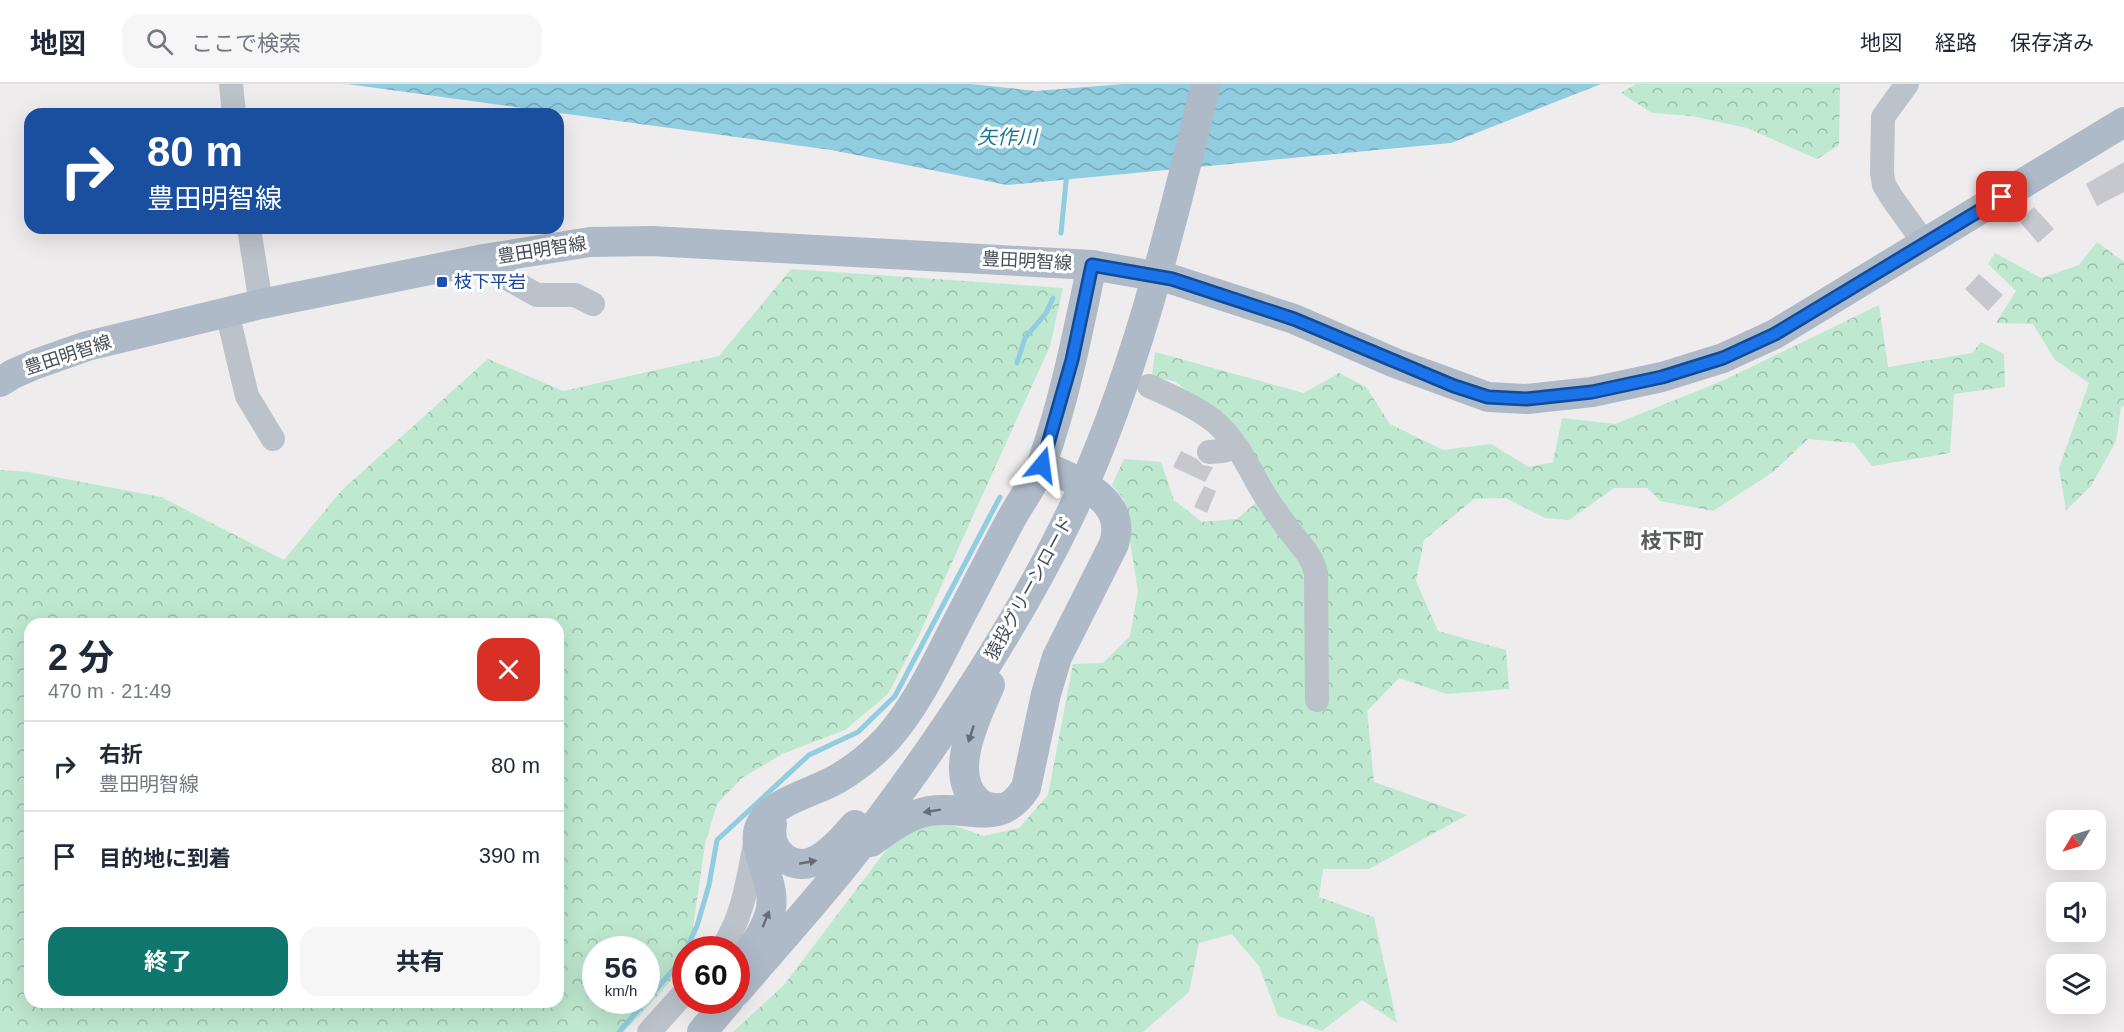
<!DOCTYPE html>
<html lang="ja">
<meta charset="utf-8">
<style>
body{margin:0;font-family:Helvetica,"Noto Sans JP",sans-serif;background:#f6f6f7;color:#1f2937;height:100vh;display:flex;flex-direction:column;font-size:22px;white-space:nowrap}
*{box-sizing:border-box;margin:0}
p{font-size:20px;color:#747a83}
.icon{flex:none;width:33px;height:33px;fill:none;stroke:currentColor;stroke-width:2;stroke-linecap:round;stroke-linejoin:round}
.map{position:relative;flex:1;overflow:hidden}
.drawer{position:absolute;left:24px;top:534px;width:540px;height:390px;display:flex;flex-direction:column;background:#fff;border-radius:18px;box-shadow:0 6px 24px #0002}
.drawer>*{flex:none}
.top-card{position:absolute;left:24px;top:24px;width:540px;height:126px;border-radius:18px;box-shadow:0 6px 24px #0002;background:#1a4fa0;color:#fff;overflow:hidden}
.needle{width:39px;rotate:232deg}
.controls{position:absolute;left:2046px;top:726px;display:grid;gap:12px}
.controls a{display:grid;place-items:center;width:60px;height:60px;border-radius:12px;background:#fff;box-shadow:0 6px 24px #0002;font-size:30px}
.speed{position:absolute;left:582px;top:852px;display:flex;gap:12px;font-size:30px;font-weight:700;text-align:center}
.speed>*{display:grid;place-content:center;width:78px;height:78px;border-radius:50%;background:#fff;box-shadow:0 6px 24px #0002;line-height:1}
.speed small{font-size:15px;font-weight:400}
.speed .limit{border:9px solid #d22;background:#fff;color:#111}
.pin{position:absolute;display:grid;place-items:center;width:51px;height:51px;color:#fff;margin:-26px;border-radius:12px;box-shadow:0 3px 9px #0006}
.me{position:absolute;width:66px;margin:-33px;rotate:16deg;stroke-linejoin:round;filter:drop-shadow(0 0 4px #0008)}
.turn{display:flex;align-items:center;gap:21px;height:126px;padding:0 24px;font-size:27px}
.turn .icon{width:78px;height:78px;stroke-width:2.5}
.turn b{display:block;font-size:42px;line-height:51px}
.round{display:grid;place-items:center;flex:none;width:63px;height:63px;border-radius:18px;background:#f6f6f7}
.overview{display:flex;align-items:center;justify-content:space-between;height:102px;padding:0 24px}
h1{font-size:36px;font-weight:700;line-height:45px}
.button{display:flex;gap:12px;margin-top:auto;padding:12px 24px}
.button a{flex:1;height:69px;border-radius:18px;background:#0f766e;color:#fff;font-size:24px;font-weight:700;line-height:69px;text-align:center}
.button a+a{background:#f6f6f7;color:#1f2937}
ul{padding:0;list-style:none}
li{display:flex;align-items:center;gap:18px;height:90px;padding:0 24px;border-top:2px solid #e0e1e3}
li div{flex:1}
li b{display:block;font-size:22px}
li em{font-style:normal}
header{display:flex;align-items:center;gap:36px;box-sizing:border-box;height:84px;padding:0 30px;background:#fff;border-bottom:2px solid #e0e1e3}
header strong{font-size:28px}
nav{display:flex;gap:33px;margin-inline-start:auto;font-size:21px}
.search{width:420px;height:54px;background:#f6f6f7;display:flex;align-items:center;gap:15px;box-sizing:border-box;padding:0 21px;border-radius:18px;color:#747a83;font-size:22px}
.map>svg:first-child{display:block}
.forest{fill:url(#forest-crowns);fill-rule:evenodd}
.water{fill:url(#water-waves)}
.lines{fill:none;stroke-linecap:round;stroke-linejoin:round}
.stream{stroke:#90cde0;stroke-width:5}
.building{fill:#c7c8ce}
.minor{stroke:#bbc2c9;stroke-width:24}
.major{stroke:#aebac8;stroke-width:30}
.oneway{fill:#656e78}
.route-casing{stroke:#114b97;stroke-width:15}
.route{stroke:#1a73e8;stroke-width:10}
.transit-dot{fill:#1a4fb4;stroke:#fff;stroke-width:2}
.labels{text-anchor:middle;stroke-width:6;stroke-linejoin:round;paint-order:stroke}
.street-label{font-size:18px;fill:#464e56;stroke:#fff}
.transit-label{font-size:18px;fill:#164399;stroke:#fff;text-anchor:start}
.water-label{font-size:20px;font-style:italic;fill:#1d7793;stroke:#fff}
.quarter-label{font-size:21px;font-weight:bold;fill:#595c5f;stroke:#fff}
</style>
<header>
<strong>地図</strong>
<div class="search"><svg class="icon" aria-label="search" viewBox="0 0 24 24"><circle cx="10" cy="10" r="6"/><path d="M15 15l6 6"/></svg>ここで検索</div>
<nav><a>地図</a><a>経路</a><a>保存済み</a></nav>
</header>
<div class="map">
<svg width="2124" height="948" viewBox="0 0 2124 948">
<defs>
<pattern id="forest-crowns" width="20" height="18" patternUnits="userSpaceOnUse" patternTransform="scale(1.5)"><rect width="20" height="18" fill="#bee8cf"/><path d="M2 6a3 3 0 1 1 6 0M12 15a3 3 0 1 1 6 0" fill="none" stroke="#9cbeab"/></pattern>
<pattern id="water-waves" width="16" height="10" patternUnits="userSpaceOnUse" patternTransform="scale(1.5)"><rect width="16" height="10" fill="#90cde0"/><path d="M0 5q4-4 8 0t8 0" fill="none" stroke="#77a9b8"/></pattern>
</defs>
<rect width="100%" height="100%" fill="#eeecec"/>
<g class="forest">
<path d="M 1636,0 L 1840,0 L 1839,61 L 1817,75 L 1747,44 L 1692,32 L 1652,29 L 1621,9 Z"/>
<path d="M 2097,158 L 2124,178 L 2124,321 L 2121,323 L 2116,357 L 2091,402 L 2066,426 L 2059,384 L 2089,299 L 2055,276 L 2033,240 L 1996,239 L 2016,207 L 1988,180 L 1995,169 L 2041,194 L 2079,181 Z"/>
<path d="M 791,185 L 1063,204 L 1050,262 L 919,551 L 888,610 L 845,646 L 782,670 L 742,694 L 717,720 L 705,760 L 690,865 L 686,866 L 685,880 L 643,928 L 623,948 L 0,948 L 0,386 L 29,388 L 161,413 L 284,476 L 342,406 L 488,275 L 563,307 L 719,272 ZM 30,540 L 558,540 L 558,918 L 30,918 ZM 596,866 L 646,866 L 646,916 L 596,916 Z"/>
<path d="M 1879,221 L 1888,283 L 1972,269 L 1981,258 L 2004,270 L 2005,303 L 1954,310 L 1950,369 L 1872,382 L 1854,359 L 1808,355 L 1773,388 L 1713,427 L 1661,417 L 1647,404 L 1614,404 L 1569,436 L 1545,434 L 1506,414 L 1474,415 L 1424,456 L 1416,497 L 1438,547 L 1506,566 L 1509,605 L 1447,610 L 1399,594 L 1367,627 L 1374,698 L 1467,731 L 1369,785 L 1323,785 L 1319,813 L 1374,833 L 1397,939 L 1362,916 L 1322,947 L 1278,932 L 1259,882 L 1232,850 L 1199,859 L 1189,908 L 1143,948 L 733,948 L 784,901 L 890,761 L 910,743 L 938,736 L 984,752 L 1019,744 L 1048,711 L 1073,580 L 1103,579 L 1130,552 L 1138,507 L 1123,414 L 1112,401 L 1124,375 L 1161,378 L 1174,416 L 1202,438 L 1237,435 L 1273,404 L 1236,345 L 1176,298 L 1152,292 L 1155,268 L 1304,309 L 1339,289 L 1366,303 L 1390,340 L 1443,366 L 1491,360 L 1529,383 L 1553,378 L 1562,334 L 1615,340 L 1722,297 Z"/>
</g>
<path class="water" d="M 347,0 L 971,0 L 1036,7 L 1124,0 L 1601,0 L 1451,59 L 1007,101 L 831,66 Z"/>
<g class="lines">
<g class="stream">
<path d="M 1061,149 L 1067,88"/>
<path d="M 1017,279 L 1025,254 L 1046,229 L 1053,214"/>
<path d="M 686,866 L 697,842 L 709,801 L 717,756 L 809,671 L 858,648 L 895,612 L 1000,413"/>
<path d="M 619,948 L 679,879 L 686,867"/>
</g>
</g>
<g class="building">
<path d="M 2124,78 L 2124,108 L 2097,122 L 2086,100 Z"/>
<path d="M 2034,123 L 2054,145 L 2038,159 L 2019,137 Z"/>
<path d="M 1979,190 L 2003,211 L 1988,227 L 1965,205 Z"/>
<path d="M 1181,367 L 1197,375 L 1203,381 L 1213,383 L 1205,398 L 1173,383 Z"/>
<path d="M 1204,402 L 1216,407 L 1207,429 L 1194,423 Z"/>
</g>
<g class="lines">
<g class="minor">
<path d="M 231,0 L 234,30"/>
<path d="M 1907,0 L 1883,33 L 1882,89 L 1884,101 L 1892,114 L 1925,160"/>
<path d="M 249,144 L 261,220"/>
<path d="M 484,175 L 494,187 L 537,211 L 575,211 L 593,220"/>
<path d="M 227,228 L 247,312 L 273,355"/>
<path d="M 1149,302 C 1171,312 1195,322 1214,337 C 1236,356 1247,380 1261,405 C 1268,417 1276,428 1284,439 C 1295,456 1312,469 1316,489 L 1317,616"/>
<path d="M 1209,368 L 1223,367 L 1236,363"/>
<path d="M 721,866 C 744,832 748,794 756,755"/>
<path d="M 649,948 L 686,907"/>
</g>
<g class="major">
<path d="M 0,298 L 13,290 L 36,280 L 87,262 L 261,220 L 484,175 L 590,158 L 652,157 L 1092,181 L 1171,195 L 1294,235 L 1395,279 L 1488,313 L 1527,315 L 1592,308 L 1662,293 L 1723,274 L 1775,250 L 2124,38"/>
<path d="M 990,601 C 977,631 946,691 978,718 C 985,724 994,725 1004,724"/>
<path d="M 772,740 C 770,753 772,764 783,773 C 810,795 838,760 855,741"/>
<path d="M 871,758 C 889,745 907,731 929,727 C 968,720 999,746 1026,704 L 1046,610 L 1057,573 L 1114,460 C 1128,414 1075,396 1042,381"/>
<path d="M 738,882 C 750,868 763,850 769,832 C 781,800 747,765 761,740 C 773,717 815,708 837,695 C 856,684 872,671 887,655 C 920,618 940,570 963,527 C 980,495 996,462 1014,430 C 1023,414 1036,397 1042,379 C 1065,315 1078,247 1092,181"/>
<path d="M 736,908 C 774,864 812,822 848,777 C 932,669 1010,555 1070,431 C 1134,298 1171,143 1206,0"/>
<path d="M 702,948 L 729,916"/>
</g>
</g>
<defs><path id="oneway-solid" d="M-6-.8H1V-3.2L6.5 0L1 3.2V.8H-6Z" transform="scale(1.5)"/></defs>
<g class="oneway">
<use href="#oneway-solid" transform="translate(971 650) rotate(108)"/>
<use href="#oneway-solid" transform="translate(932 727) rotate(171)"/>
<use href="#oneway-solid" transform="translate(808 778) rotate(-11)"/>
<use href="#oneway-solid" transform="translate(766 835) rotate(-68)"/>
</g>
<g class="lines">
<g class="route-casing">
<path id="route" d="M 1042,381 L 1072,276 L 1092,181 L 1172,195 L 1294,235 L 1454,302 L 1488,313 L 1527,315 L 1592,308 L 1662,293 L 1723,274 L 1775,250 L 2002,113"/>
</g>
<use href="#route" class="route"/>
</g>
<rect class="transit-dot" x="436" y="192" width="12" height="12" rx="3"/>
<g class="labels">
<g class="street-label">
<text transform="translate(542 166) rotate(-9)" y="6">豊田明智線</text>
<text transform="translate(1027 177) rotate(3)" y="6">豊田明智線</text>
<text transform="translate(68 271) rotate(-18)" y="6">豊田明智線</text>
<text transform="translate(1029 504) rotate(-61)" y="6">猿投グリーンロード</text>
</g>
<g class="transit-label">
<text x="454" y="204">枝下平岩</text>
</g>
<g class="water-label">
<text x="1007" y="60">矢作川</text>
</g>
<g class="quarter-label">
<text x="1672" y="464">枝下町</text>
</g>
</g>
</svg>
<div class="controls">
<a><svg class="needle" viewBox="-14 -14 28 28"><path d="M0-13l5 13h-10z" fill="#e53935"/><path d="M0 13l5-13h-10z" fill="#747a83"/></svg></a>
<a><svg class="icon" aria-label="sound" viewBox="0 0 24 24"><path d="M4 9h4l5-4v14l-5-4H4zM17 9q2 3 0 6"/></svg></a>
<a><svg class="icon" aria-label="layers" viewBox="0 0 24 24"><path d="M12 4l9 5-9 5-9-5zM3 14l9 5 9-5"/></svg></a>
</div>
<div class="speed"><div>56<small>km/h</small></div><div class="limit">60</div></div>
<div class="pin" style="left:2002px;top:113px;background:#d93025"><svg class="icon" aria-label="arrive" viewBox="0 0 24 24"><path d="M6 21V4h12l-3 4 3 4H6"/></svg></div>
<svg class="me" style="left:1042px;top:381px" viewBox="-20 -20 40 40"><path d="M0-17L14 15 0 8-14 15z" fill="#1a73e8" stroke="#fff" stroke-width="4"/></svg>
<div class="top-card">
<div class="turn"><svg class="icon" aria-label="right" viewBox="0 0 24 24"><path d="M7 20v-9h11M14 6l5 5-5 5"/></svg><div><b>80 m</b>豊田明智線</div></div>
</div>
<section class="drawer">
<div class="overview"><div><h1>2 分</h1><p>470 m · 21:49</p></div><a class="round" style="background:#d93025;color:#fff"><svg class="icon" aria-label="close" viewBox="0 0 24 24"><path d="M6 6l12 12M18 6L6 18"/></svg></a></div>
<ul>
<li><svg class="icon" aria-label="right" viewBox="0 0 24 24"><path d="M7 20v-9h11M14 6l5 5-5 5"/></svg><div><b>右折</b><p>豊田明智線</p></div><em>80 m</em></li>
<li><svg class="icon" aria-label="arrive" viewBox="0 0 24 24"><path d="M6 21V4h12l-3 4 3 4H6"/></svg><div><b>目的地に到着</b></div><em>390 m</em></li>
</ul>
<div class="button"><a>終了</a><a>共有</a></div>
</section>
</div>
